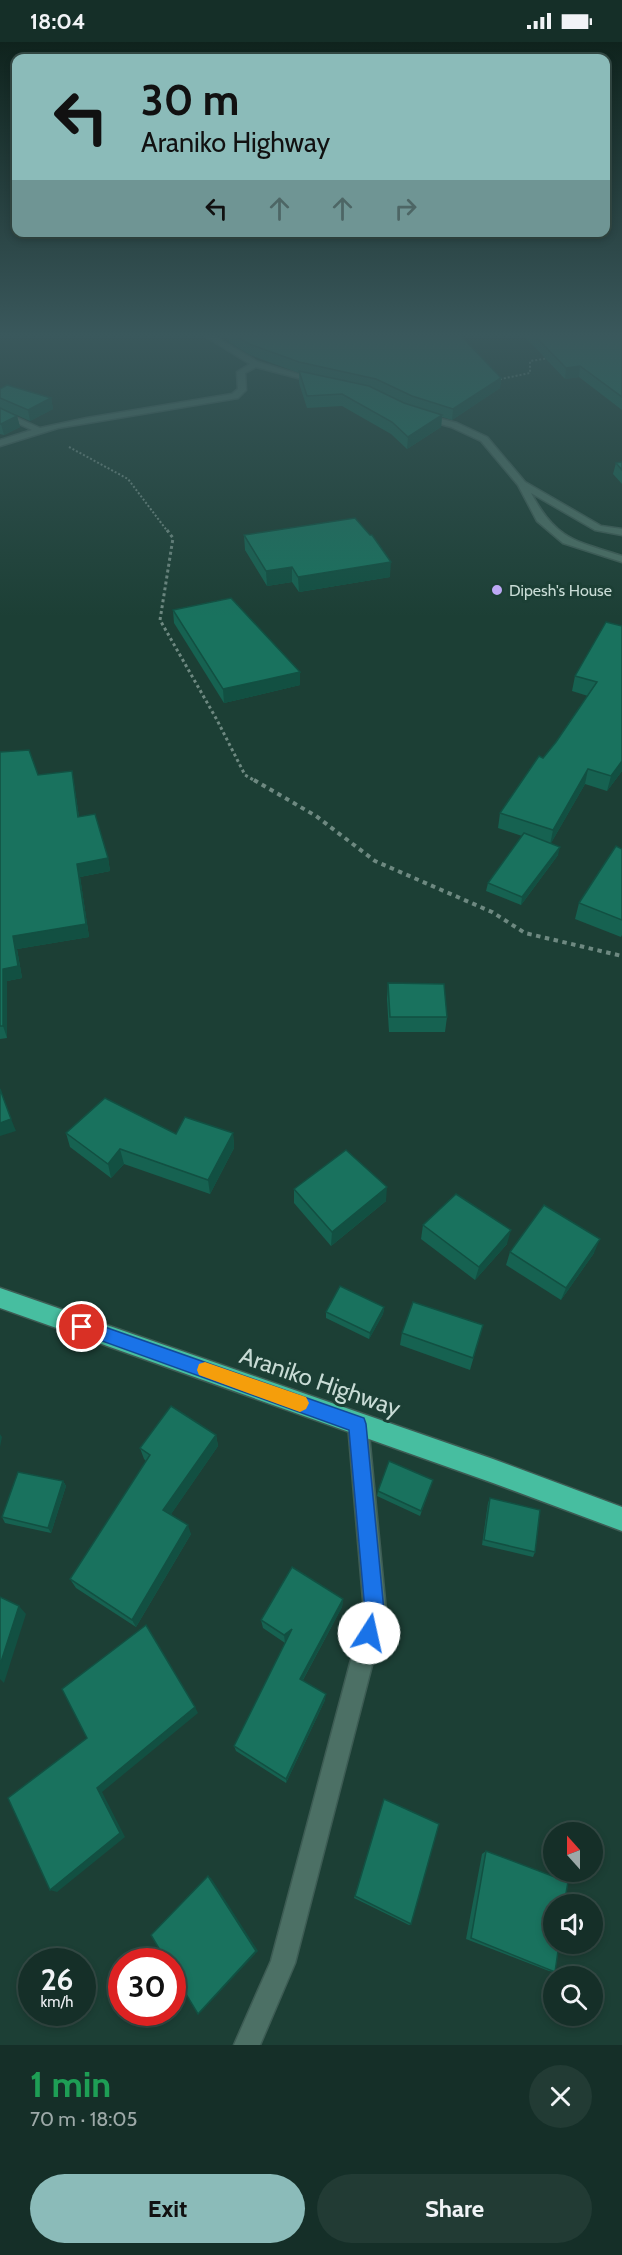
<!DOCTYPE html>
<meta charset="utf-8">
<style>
body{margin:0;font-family:Cabin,sans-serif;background:#223b34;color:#f1f3f6;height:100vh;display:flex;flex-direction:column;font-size:22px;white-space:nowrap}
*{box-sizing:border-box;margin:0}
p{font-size:20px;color:#9da9a8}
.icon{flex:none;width:33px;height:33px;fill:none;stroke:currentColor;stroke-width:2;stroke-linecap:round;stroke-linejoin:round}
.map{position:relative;height:2003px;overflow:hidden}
.panel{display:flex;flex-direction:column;background:#152f28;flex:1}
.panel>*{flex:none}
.guide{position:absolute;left:12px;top:12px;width:598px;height:183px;border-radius:12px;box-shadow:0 3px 9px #0003,0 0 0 2px #344a45;background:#8bbbb9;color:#111;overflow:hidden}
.needle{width:39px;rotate:339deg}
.buttons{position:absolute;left:543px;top:1780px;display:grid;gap:12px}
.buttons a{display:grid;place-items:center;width:60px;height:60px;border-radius:50%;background:#152f28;box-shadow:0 3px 9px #0003,0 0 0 2px #344a45;font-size:30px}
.speed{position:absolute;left:18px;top:1906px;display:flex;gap:12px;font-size:30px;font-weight:700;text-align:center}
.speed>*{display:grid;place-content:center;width:78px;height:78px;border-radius:50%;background:#152f28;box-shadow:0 3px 9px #0003,0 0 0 2px #344a45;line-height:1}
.speed small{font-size:15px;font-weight:400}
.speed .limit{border:9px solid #d22;background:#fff;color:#111}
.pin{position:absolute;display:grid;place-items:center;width:51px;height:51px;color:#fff;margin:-26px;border:3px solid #fff;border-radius:50%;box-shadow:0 2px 6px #0007}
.me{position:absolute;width:66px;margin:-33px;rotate:10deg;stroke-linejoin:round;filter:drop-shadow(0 0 4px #0008)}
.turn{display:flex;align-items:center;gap:21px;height:126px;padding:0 30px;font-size:27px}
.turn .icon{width:78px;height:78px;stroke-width:2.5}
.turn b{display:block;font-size:42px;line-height:51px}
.lanes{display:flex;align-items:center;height:57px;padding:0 30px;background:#0003;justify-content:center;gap:30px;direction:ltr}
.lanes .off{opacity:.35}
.round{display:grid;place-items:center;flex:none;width:63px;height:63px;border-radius:32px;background:#223b34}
.headline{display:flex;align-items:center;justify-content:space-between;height:102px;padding:0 30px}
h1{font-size:36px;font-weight:700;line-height:45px;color:#1e9e55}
.action{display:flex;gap:12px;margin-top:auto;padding:12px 30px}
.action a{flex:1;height:69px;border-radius:36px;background:#8bbbb9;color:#111;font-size:24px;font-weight:700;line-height:69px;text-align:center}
.action a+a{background:#223b34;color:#f1f3f6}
.status{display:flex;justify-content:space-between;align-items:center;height:42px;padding:0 30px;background:#152f28;direction:ltr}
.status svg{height:16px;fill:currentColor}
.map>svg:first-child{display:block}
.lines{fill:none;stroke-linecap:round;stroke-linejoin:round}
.minor-casing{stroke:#3d5c54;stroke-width:3}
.highway-casing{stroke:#3d5c54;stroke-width:3}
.path-far2{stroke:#6e8981;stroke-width:2;stroke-dasharray:2 2;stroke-linecap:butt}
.path-far1{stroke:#6e8981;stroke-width:3;stroke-dasharray:3 3;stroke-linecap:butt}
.path{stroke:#6e8981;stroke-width:4;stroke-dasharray:4.5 4.5;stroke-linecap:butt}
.minor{fill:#4c7065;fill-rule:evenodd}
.highway{fill:#47bea0;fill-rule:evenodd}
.wall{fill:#166251}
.shaded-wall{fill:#125042}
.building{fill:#19725e;stroke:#125042;stroke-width:1.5}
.route{fill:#1a73e8;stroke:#114b97;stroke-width:1.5}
.slow{fill:#f59e0b}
.poi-dot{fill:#bda9f5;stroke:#1c3f35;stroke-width:2}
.labels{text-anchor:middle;stroke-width:6;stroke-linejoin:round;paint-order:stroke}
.far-poi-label{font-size:16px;fill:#c8dbd5;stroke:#1c3f35;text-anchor:start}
.near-street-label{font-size:24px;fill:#c8dbd5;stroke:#1c3f35}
</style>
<div class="status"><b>18:04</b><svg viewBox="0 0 49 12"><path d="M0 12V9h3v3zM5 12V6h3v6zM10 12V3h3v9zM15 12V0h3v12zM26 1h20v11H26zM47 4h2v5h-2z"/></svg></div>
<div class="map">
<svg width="622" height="2003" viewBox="0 0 622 2003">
<rect width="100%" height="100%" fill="#1c3f35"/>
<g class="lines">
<g class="minor-casing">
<g id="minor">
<path d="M 205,294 L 214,294 L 258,320 L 321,339 L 317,341 L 256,325 L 245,331 L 246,348 L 238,356 L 58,386 L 0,404 L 0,398 L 32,388 L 0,373 L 0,368 L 40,386 L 87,376 L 232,352 L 238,347 L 237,330 L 250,322 Z"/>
<path d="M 422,372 L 457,381 L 487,395 L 525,440 L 601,484 L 622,487 L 622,493 L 595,488 L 531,451 C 556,498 575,499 622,514 L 622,520 L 563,501 L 537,479 L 518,443 L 481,399 L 451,385 L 419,376 L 418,374 Z"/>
<path d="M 358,1373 L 365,1375 L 368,1382 L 386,1569 L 295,1921 L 260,2003 L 234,2003 L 271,1919 L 364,1569 L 348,1382 L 351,1375 Z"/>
</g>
</g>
<g class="highway-casing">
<path id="highway" d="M 0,1246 L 493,1417 L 622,1465 L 622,1489 L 493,1441 L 0,1266 Z"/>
</g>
<g class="path-far2">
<path d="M 496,338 L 530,331 L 530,319 L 550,316"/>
<path d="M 69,405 L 128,437 L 168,490"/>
</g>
<path class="path-far1" d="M 167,488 L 173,496 L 160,578 L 217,678 L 245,733 L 257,740"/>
<path class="path" d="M 254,738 L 316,774 L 375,819 L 492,870 L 525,891 L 622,914"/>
<use href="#minor" class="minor"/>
<use href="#highway" class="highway"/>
</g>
<g class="wall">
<path d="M 224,294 L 461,294 L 501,336 L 500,346 L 452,378 L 442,375 L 441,385 L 407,407 L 391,392 L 342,364 L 307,366 L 299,341 L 299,331 L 250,313 L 229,300 L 229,297 Z"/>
<path d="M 524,294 L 622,294 L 622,368 L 579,335 L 565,337 Z"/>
<path d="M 0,347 L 51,356 L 53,367 L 30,379 L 12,371 L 17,374 L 20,385 L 4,393 L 0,392 Z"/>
<path d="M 622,420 L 622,442 L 613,432 L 616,421 Z"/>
<path d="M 244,493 L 390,535 L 299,550 L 292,540 L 267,544 L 245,508 Z"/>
<path d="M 173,568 L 300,643 L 224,661 L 174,581 Z"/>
<path d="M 622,584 L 622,729 L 607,749 L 585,742 L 551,801 L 558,813 L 521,863 L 486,849 L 488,841 L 522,794 L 498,786 L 500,771 L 556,700 L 588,654 L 572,649 L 575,634 Z"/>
<path d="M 0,710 L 38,733 L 72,729 L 79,775 L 108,816 L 110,829 L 80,835 L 89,895 L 17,907 L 22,936 L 7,939 L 7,996 L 0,997 Z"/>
<path d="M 622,807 L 622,893 L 621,895 L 575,877 L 579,861 Z"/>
<path d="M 388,941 L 447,975 L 445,990 L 389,990 L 387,957 Z"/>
<path d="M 66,1091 L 176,1092 L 233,1091 L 234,1106 L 210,1152 L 124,1122 L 111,1136 L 70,1105 Z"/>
<path d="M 294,1147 L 386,1159 L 331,1204 L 294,1161 Z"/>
<path d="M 423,1183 L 507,1202 L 475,1238 L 421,1197 Z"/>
<path d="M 510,1210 L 594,1211 L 561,1258 L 506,1223 Z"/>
<path d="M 384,1265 L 383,1272 L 369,1297 L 326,1276 L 326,1270 Z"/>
<path d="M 483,1283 L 470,1328 L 400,1303 L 402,1291 Z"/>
<path d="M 216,1393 L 218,1404 L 171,1472 L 191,1492 L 136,1585 L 76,1546 L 70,1537 L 146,1419 L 144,1417 L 140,1406 Z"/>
<path d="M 433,1438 L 420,1474 L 377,1454 L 378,1449 Z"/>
<path d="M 63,1439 L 66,1444 L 51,1491 L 5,1481 L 2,1475 Z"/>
<path d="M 490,1456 L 535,1510 L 533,1515 L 482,1503 L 488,1461 Z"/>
<path d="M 343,1557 L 342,1565 L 303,1638 L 325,1658 L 286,1741 L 236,1709 L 234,1704 L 285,1601 L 263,1586 L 261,1578 Z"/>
<path d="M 384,1757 L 411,1882 L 409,1883 L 354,1856 Z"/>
<path d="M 486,1809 L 555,1930 L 549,1929 L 466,1897 L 482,1812 Z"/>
</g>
<g class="shaded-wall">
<path d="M 580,324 L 579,335 L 565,337 L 566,326 Z"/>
<path d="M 501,336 L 500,346 L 452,378 L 453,367 Z"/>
<path d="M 51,356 L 53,367 L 30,379 L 28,368 Z"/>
<path d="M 442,373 L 441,385 L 407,407 L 408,395 Z"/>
<path d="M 17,374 L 20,385 L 4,393 L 1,382 Z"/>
<path d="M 391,520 L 390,535 L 299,550 L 298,535 Z"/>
<path d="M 292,525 L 292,540 L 267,544 L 266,529 Z"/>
<path d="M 300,630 L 300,643 L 224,661 L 223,647 Z"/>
<path d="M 622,719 L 622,729 L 607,749 L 611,734 Z"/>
<path d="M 588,727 L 585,742 L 550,803 L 553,788 Z"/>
<path d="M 72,729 L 74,742 L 81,788 L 78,775 Z"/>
<path d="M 560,805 L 558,813 L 521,863 L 522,855 Z"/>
<path d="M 108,816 L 110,829 L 80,835 L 89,895 L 17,907 L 22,936 L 7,939 L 7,996 L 3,984 L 3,927 L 13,894 L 77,822 Z"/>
<path d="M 11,1077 L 16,1089 L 0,1094 L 0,1081 Z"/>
<path d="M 233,1091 L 234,1106 L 210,1152 L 208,1138 Z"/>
<path d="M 120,1107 L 124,1122 L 111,1136 L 108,1122 Z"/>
<path d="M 387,1145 L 386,1159 L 331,1204 L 332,1190 Z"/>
<path d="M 511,1188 L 507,1202 L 475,1238 L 479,1225 Z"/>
<path d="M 600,1197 L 594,1211 L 561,1258 L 566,1246 Z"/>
<path d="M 384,1265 L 383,1272 L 369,1297 L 370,1291 Z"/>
<path d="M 0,1392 L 2,1395 L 0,1405 Z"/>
<path d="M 216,1393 L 218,1404 L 167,1478 L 163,1468 Z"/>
<path d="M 63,1439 L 66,1444 L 51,1491 L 48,1486 Z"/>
<path d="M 188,1483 L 191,1492 L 136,1585 L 132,1578 Z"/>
<path d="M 343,1557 L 342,1565 L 300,1643 L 300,1637 Z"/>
<path d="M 19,1564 L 26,1572 L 4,1641 L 0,1637 L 0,1623 Z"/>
<path d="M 292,1587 L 285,1601 L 284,1593 Z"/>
<path d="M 326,1652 L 325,1658 L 286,1741 L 286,1737 Z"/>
<path d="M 195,1665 L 198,1671 L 102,1750 L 125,1795 L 57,1850 L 50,1848 L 97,1746 Z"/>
<path d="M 208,1834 L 211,1836 L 258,1909 L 201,1970 L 198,1972 Z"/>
</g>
<g class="building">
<path d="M 236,294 L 461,294 L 501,336 L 453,367 L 412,354 L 376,337 L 299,320 L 249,302 Z"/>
<path d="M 535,294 L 622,294 L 622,355 L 580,324 L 566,326 Z"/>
<path d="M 299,329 L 369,344 L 404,361 L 442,373 L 408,395 L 392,380 L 342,352 L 307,354 Z"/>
<path d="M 7,343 L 51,356 L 28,368 L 0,356 L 0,347 Z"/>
<path d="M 0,366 L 17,374 L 1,382 L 0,382 Z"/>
<path d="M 622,420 L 622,428 L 616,421 Z"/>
<path d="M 355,476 L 370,493 L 372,493 L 391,520 L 298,535 L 292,525 L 266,529 L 244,493 Z"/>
<path d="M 231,556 L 300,630 L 223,647 L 173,568 Z"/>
<path d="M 606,580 L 622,584 L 622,719 L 611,734 L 588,727 L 553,788 L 500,771 L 539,714 L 543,716 L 556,700 L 597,640 L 575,634 Z"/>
<path d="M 29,708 L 38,733 L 72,729 L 78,775 L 95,772 L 108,816 L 77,822 L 86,882 L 13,894 L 18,924 L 3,927 L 3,984 L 0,984 L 0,710 Z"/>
<path d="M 524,791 L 560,805 L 522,855 L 488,841 Z"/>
<path d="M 616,804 L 622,807 L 622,878 L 579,861 Z"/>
<path d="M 388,941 L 444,942 L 447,975 L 390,975 Z"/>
<path d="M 0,1047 L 11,1077 L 0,1081 Z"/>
<path d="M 105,1056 L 176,1092 L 185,1075 L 233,1091 L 208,1138 L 120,1107 L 108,1122 L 66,1091 Z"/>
<path d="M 346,1108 L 387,1145 L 332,1190 L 294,1147 Z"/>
<path d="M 456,1152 L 511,1188 L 479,1225 L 423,1183 Z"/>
<path d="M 544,1163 L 600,1197 L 566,1246 L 510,1210 Z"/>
<path d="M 340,1244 L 384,1265 L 370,1291 L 326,1270 Z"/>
<path d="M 413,1260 L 483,1283 L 473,1316 L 402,1291 Z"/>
<path d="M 171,1364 L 216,1393 L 163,1468 L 188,1483 L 132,1578 L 70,1537 L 150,1413 L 140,1406 Z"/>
<path d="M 389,1419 L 433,1438 L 421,1469 L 378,1449 Z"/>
<path d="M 18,1430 L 63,1439 L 48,1486 L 2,1475 Z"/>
<path d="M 490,1456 L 540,1468 L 535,1510 L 484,1498 Z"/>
<path d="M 292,1525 L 343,1557 L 300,1637 L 326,1652 L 286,1737 L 234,1704 L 292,1587 L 284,1593 L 261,1578 Z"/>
<path d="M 0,1555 L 19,1564 L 0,1623 Z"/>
<path d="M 146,1583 L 195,1665 L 97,1746 L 120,1791 L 50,1848 L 8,1756 L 87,1696 L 62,1647 Z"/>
<path d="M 384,1757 L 439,1782 L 411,1882 L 355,1854 Z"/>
<path d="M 486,1809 L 568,1840 L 564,1863 L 554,1863 L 554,1902 L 559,1902 L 555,1930 L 471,1896 Z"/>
<path d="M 208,1834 L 256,1909 L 198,1972 L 172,1929 L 172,1920 L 167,1920 L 151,1893 Z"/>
</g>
<linearGradient id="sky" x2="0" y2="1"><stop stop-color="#0f231d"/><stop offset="0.51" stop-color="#3a585c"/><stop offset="1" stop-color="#3a585c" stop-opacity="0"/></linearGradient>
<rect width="622" height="575" fill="url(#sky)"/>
<path class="route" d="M 82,1277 L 364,1376 L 366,1382 L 384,1569 L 376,1597 L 369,1600 L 362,1597 L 359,1591 L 365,1569 L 349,1388 L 77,1290 L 74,1285 L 77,1279 Z"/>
<path class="slow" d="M 205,1320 L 306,1355 L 309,1361 L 306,1367 L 300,1370 L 199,1333 L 197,1328 L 199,1322 Z"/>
<circle class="poi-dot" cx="497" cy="548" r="6"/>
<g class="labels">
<g class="far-poi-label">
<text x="509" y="554">Dipesh's House</text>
</g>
<g class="near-street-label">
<text transform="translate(320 1340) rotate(19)" y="8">Araniko Highway</text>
</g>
</g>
</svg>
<div class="buttons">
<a><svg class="needle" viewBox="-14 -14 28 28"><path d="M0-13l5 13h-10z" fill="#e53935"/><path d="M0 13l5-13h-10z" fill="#9da9a8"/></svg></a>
<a><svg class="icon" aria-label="sound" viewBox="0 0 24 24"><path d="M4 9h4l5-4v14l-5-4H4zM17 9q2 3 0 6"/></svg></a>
<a><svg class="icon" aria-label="search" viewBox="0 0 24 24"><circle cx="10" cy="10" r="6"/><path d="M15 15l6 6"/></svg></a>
</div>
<div class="speed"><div>26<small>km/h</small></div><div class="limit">30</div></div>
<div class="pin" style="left:82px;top:1285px;background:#d93025"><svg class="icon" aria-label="arrive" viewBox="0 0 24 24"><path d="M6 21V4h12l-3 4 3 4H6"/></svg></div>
<svg class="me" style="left:369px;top:1591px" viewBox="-20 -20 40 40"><circle r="19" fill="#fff"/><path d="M0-13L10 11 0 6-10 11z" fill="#1a73e8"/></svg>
<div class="guide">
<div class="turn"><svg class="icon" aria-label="left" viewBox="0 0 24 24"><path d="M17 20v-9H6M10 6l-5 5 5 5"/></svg><div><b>30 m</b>Araniko Highway</div></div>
<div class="lanes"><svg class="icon" aria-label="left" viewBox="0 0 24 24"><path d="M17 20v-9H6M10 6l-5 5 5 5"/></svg><svg class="icon off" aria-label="ahead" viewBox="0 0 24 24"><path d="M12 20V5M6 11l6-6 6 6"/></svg><svg class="icon off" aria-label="ahead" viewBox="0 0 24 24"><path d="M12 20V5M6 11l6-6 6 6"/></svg><svg class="icon off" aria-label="right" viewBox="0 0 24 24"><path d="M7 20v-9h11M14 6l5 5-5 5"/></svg></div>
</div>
</div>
<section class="panel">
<div class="headline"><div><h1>1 min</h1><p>70 m · 18:05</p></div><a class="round"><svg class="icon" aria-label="close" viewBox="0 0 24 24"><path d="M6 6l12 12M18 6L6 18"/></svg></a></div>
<div class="action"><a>Exit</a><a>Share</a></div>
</section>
